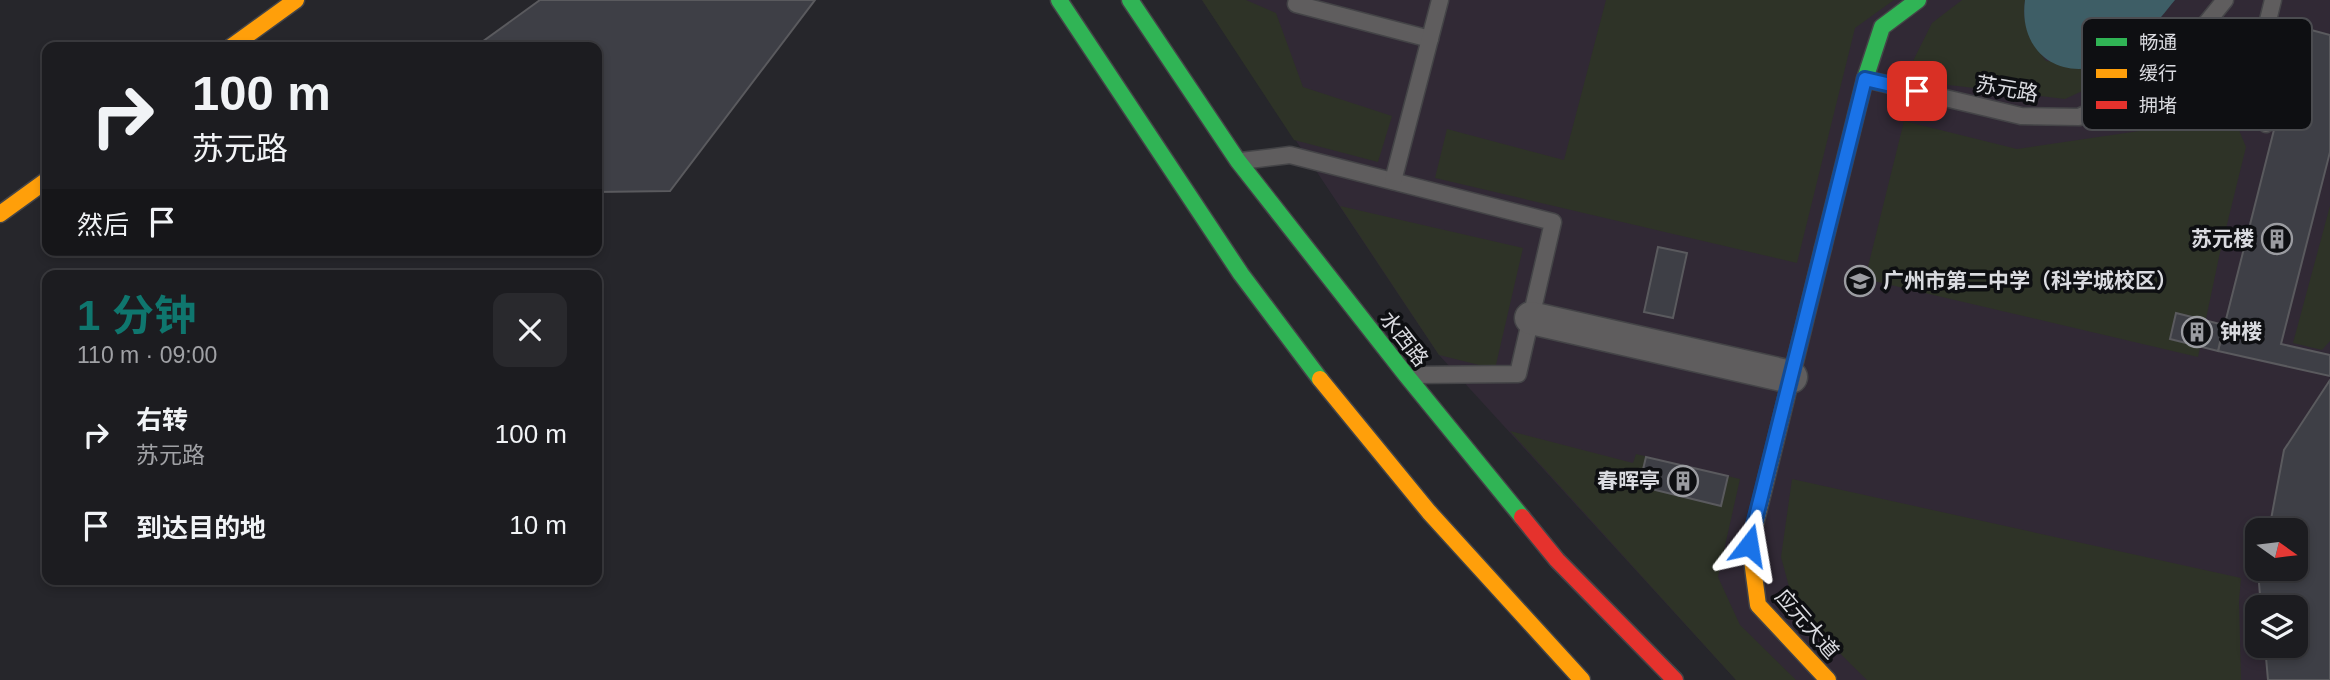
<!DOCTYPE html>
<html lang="zh">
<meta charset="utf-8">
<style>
body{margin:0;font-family:Arial,"Noto Sans SC",sans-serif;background:#29292d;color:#f1f3f6;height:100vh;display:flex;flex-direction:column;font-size:26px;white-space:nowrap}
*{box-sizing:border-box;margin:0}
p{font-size:23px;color:#a0a1a5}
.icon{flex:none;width:38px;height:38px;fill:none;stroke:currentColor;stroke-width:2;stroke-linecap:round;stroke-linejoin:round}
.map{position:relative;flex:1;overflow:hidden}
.drawer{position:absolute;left:42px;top:270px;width:560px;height:315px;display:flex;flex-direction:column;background:#1c1c20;border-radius:14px;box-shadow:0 4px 10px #0003,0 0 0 2px #3a3a3e}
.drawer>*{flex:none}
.banner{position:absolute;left:42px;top:42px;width:560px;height:214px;border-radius:14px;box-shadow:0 4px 10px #0003,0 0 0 2px #3a3a3e;background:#1c1c20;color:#f1f3f6;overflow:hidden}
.needle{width:46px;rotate:104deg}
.buttons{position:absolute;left:2245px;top:518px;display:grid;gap:14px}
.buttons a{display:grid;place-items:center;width:63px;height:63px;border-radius:14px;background:#1c1c20;box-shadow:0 4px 10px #0003,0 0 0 2px #3a3a3e;font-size:35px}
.pin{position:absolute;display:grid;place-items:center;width:60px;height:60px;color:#fff;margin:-30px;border-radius:14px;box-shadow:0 4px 10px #0006}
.me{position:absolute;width:77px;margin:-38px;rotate:14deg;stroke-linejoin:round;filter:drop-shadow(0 0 5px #0008)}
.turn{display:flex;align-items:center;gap:24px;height:147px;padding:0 35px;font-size:32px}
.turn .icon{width:91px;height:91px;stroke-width:2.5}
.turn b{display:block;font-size:49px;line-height:60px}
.then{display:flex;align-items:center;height:66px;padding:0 35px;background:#0003;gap:14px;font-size:26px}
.round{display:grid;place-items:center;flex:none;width:74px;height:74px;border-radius:14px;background:#29292d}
.headline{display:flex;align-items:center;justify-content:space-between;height:119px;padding:0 35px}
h1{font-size:42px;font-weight:700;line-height:52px;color:#0f766e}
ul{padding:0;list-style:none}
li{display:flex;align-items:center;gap:21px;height:91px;padding:0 35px}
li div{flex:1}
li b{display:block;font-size:26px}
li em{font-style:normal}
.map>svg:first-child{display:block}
.education{fill:#312935;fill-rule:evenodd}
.green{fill:#2e3327}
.water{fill:#3e5e66}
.building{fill:#3e3f46;stroke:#5a5a5e;stroke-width:2}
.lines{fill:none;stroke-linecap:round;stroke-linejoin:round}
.lane-casing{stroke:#444447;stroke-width:19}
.street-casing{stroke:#444447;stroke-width:35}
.fast-casing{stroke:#444447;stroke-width:19}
.slow-casing{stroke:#444447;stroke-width:19}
.jam-casing{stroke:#444447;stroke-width:19}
.lane{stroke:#5f5d5e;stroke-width:16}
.street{stroke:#5f5d5e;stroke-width:32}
.fast{stroke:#30b455;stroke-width:16}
.slow{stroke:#ff9f0a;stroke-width:16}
.jam{stroke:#e5322d;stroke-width:16}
.route-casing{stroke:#114b97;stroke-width:18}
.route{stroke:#1a73e8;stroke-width:12}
.labels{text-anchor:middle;stroke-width:7;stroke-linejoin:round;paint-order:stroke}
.street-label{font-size:21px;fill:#dadbe0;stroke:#0e0f12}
.poi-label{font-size:21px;font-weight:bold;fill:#dadbe0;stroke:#0e0f12;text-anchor:end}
.key{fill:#0e0f12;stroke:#4b4c50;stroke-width:2}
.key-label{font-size:19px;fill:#dadbe0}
</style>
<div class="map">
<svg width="2330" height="680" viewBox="0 0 2330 680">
<rect width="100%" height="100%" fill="#26262b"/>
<path class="education" d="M 1202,0 L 2330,0 L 2330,680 L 1736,680 L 1439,355 ZM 2258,530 L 2296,530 L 2296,569 L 2258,569 ZM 2258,607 L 2296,607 L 2296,646 L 2258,646 Z"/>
<g class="green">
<path d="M 1202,0 L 1246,0 L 1276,13 L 1303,87 L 1392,116 L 1378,162 L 1294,140 Z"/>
<path d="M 1606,0 L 1894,0 L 1855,28 L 1797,263 L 1435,178 L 1447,129 L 1564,160 Z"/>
<path d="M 1962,0 L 2025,0 C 2021,26 2031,41 2046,61 L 2109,66 L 2140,42 L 2104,81 L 2065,99 L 1924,82 L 1913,61 L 1932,23 Z"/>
<path d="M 2233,38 L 2221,86 L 2246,147 L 2219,257 L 2198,357 L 1865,279 L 1904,121 L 2017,149 L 2146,130 Z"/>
<path d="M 1340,206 L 1523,248 L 1495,369 L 1439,355 Z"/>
<path d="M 2330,206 L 2330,341 L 2322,350 L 2293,343 Z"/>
<path d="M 1510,431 L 1633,463 L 1636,454 L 1740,479 L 1718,577 L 1740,625 L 1796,680 L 1736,680 Z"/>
<path d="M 1792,479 L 2241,578 L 2239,601 L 2241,680 L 1867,680 L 1795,609 L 1781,557 Z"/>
</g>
<path class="water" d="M 2025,0 L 2175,0 C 2156,23 2137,49 2110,64 C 2105,67 2096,67 2090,68 C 2047,75 2019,42 2025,0 Z"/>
<g class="building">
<path d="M 540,0 L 815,0 L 670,191 L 597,192 L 597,47 L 475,47 Z"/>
<path d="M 2300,27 L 2330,35 L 2330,152 L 2281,344 L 2330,355 L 2330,376 L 2218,351 Z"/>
<path d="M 1658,247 L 1687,253 L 1673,318 L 1644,312 Z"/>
<path d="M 2176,313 L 2224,325 L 2218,351 L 2170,339 Z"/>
<path d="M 2330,380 L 2330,680 L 2268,680 L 2265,646 L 2296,646 L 2296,607 L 2261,607 L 2259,583 L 2262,569 L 2296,569 L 2296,530 L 2269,530 L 2284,450 Z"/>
<path d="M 1646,457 L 1728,476 L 1721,506 L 1639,486 Z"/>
</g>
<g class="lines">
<g class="lane-casing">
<g id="lane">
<path d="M 1297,0 L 1296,4 L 1430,39"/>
<path d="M 1865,79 L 2021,116 L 2079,117 L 2129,94 L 2174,63 L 2225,0"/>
<path d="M 2266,124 L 2252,85 L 2273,0"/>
<path d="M 1241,161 L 1290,155 L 1553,222 L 1518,374 L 1412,375"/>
<path d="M 1393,181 L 1440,0"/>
</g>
</g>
<g class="street-casing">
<path id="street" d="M 1531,318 L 1791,377"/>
</g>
<g class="fast-casing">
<g id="fast">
<path d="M 1059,0 L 1241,274 L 1320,379"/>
<path d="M 1130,0 L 1238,161 L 1406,375 L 1522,517"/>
<path d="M 1823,248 L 1865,79 L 1882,27 L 1918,0"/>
</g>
</g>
<g class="slow-casing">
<g id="slow">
<path d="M 231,47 L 296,0"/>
<path d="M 0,214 L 47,180"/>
<path d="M 1823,248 L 1750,545 L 1758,605 L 1828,680"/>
<path d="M 1320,379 L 1429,512 L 1582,680"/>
</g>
</g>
<g class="jam-casing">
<path id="jam" d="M 1522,517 L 1557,560 L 1675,680"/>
</g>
<use href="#lane" class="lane"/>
<use href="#street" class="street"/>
<use href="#fast" class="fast"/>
<use href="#slow" class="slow"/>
<use href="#jam" class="jam"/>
</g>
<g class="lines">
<g class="route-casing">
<path id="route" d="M 1749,545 L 1865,79 L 1917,91"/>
</g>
<use href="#route" class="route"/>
</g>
<defs>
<g id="building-ring" transform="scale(1.575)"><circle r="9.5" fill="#0e0f12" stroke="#9b9ca1" stroke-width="1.5"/><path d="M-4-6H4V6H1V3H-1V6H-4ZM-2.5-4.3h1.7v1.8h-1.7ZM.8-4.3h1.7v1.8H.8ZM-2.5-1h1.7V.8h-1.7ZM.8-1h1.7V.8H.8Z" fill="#9b9ca1"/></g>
<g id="school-ring" transform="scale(1.575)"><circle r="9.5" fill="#0e0f12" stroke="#9b9ca1" stroke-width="1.5"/><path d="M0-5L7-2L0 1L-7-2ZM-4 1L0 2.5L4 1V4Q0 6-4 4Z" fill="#9b9ca1"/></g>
</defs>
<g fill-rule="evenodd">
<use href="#building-ring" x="2277" y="239"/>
<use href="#school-ring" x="1860" y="281"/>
<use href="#building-ring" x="2197" y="332"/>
<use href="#building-ring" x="1683" y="481"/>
</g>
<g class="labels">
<g class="street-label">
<text transform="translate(2007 89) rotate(10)" y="7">苏元路</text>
<text transform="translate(1404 339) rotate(52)" y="7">水西路</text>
<text transform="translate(1807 624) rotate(49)" y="7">应元大道</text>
</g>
<g class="poi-label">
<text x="2254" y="246">苏元楼</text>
<text x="1883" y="288" text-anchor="start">广州市第二中学（科学城校区）</text>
<text x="2220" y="339" text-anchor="start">钟楼</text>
<text x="1660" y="488">春晖亭</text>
</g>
</g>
<rect x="2082" y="18" width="230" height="112" rx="10" class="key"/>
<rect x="2096" y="38" width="31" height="8" fill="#30b455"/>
<rect x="2096" y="69" width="31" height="9" fill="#ff9f0a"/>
<rect x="2096" y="101" width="31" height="8" fill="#e5322d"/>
<g class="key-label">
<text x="2139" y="49">畅通</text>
<text x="2139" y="80">缓行</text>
<text x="2139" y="112">拥堵</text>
</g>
</svg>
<div class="buttons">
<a><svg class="needle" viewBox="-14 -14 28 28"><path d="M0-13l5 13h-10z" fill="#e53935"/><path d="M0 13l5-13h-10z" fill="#a0a1a5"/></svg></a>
<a><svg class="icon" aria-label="layers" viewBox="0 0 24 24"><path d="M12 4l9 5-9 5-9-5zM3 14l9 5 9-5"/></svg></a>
</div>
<div class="pin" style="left:1917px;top:91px;background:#d93025"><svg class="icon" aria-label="arrive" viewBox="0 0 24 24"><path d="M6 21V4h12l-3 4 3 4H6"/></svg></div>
<svg class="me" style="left:1749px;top:545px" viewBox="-20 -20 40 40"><path d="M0-17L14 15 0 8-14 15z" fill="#1a73e8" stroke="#fff" stroke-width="4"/></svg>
<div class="banner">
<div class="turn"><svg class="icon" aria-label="right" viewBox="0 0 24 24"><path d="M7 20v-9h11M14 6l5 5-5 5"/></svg><div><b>100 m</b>苏元路</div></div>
<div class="then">然后<svg class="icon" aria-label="arrive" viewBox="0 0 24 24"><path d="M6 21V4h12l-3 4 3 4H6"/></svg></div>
</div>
<section class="drawer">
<div class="headline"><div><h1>1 分钟</h1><p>110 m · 09:00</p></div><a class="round"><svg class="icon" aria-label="close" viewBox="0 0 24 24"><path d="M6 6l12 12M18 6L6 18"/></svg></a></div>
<ul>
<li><svg class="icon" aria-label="right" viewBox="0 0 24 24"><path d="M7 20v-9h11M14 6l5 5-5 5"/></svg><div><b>右转</b><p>苏元路</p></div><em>100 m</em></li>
<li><svg class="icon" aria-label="arrive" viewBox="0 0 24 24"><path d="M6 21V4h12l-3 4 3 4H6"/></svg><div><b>到达目的地</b></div><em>10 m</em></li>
</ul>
</section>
</div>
